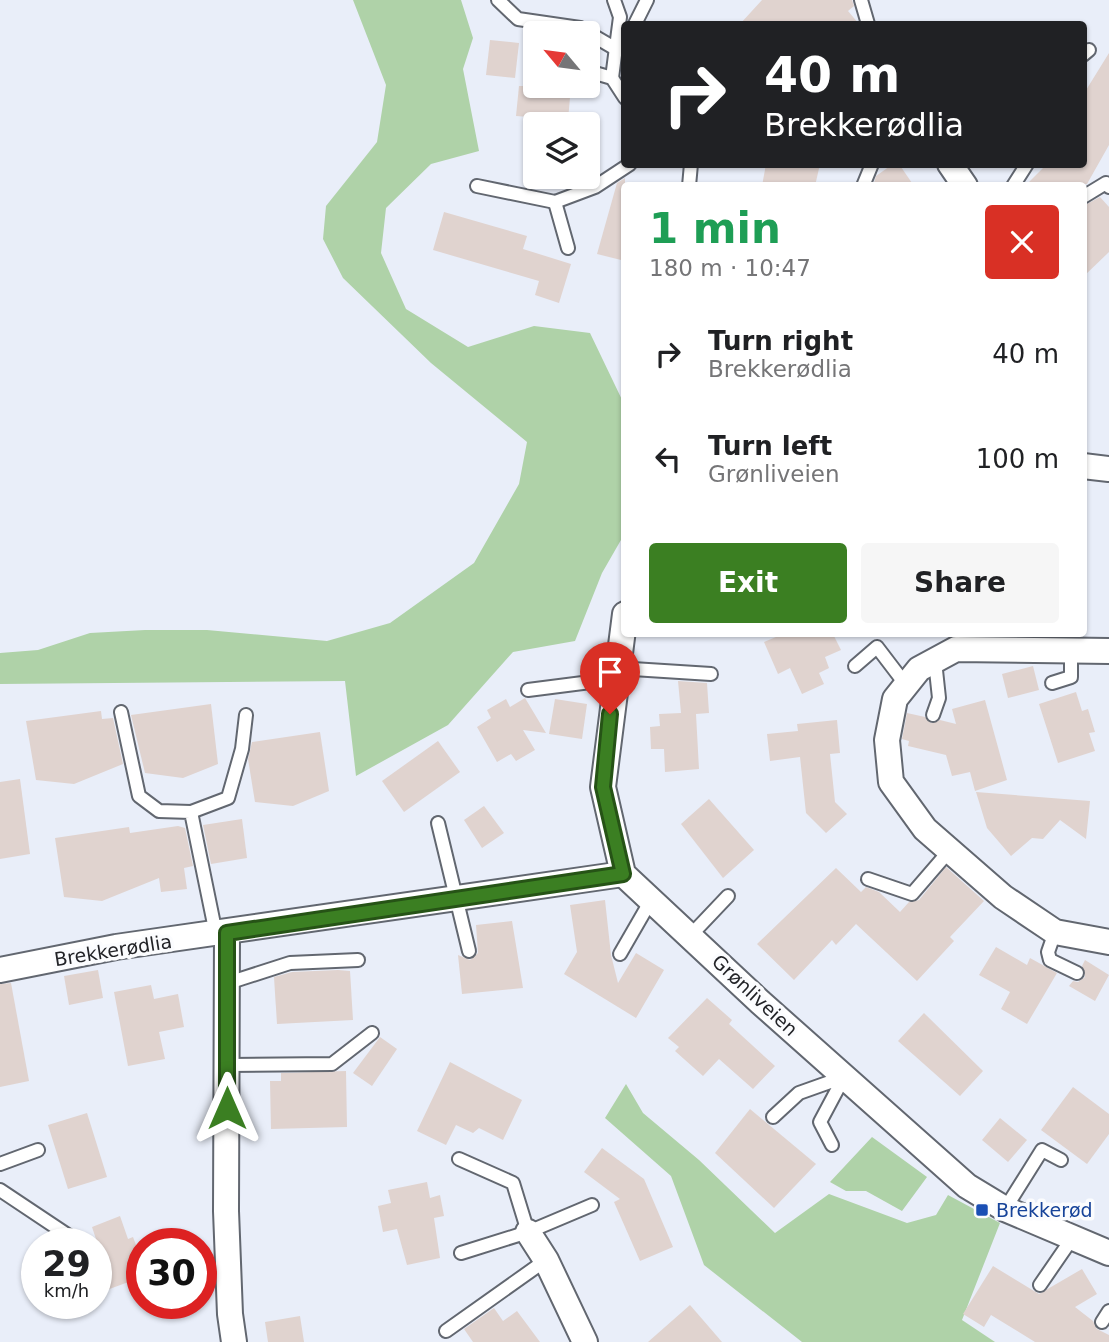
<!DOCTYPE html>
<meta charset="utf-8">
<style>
body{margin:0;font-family:"DejaVu Sans",sans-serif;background:#f6f6f6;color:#202124;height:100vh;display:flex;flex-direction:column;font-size:26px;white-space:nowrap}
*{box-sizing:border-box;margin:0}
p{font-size:23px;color:#757577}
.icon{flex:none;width:38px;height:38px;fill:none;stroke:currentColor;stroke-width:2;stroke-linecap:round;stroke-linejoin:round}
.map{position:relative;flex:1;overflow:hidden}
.drawer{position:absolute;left:621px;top:182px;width:466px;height:455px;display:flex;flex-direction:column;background:#fff;border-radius:7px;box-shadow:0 2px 5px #0004}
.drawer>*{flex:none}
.top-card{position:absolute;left:621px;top:21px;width:466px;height:147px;border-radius:7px;box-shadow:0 2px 5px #0004;background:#202124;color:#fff;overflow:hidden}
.needle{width:46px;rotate:299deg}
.fabs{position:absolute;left:523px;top:21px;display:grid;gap:14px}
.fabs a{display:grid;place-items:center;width:77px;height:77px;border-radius:7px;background:#fff;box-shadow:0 2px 5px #0004;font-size:35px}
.speed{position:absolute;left:21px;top:1228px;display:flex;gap:14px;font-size:35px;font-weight:700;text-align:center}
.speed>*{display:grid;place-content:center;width:91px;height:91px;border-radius:50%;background:#fff;box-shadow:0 2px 5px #0004;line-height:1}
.speed small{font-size:18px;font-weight:400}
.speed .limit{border:10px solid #d22;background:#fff;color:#111}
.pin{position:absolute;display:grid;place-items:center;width:60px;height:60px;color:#fff;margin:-72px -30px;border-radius:50% 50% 50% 0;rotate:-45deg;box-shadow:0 0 7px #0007}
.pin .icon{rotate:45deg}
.me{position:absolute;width:77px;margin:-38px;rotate:0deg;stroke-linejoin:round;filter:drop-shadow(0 0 5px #0008)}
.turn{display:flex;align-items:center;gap:24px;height:147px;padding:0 28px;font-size:32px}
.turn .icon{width:91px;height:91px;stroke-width:2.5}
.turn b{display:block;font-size:49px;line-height:60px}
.round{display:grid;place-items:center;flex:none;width:74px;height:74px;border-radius:7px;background:#f6f6f6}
.overview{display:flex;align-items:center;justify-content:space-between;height:119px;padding:0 28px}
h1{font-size:42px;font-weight:700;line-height:52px;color:#1e9e55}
.button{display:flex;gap:14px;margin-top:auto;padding:14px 28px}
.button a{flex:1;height:80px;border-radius:7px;background:#3b7f22;color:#fff;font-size:28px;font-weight:700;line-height:80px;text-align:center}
.button a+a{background:#f6f6f6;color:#202124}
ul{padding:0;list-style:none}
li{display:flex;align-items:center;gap:21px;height:105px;padding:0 28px}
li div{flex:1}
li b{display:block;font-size:26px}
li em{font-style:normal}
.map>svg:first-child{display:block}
.green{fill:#afd2a8}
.building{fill:#e0d3cf}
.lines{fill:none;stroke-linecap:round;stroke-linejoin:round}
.service-casing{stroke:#626770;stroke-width:16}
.minor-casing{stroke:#626770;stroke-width:28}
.service{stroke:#fff;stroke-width:12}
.minor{stroke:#fff;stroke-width:24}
.route-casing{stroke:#265316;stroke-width:18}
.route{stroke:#3b7f22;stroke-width:12}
.transit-dot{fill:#1a4fb4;stroke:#fbfcfe;stroke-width:2.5}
.labels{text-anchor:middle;stroke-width:7;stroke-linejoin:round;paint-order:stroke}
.street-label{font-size:19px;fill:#222327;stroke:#fbfcfe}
.transit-label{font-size:19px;fill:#164399;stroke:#fbfcfe;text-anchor:start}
</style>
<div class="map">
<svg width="1109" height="1342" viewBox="0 0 1109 1342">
<rect width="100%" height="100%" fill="#e9eef9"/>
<g class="green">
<path d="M 353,0 L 461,0 L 473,38 L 463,69 L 479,151 L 431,164 L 386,208 L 381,253 L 406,309 L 468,347 L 534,326 L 590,333 L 625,406 L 625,533 L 602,573 L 575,641 L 513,652 L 448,725 L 356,776 L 345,681 L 0,684 L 0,653 L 38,650 L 90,633 L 145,630 L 207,630 L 327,641 L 390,623 L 474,563 L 519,484 L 527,442 L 431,363 L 343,278 L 323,239 L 326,206 L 377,142 L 386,85 Z"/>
<path d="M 626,1084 L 643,1113 L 699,1160 L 775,1233 L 829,1194 L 907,1223 L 936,1215 L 948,1195 L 1000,1223 L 962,1320 L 995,1342 L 802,1342 L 704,1265 L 671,1176 L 605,1118 Z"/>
<path d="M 872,1137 L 927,1177 L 902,1211 L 866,1191 L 846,1191 L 830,1182 Z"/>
</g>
<g class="building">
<path d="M 762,0 L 852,0 L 854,6 L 848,11 L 859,24 L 740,24 Z"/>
<path d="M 490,40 L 519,43 L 515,78 L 486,75 Z"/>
<path d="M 1109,53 L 1109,145 L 1087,184 L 1025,186 L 1047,164 L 1083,164 L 1083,95 Z"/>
<path d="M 519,86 L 571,86 L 568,120 L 516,116 Z"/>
<path d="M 766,164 L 820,164 L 815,186 L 762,186 Z"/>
<path d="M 893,164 L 899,164 L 914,186 L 873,186 L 876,176 Z"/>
<path d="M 625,178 L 625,261 L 597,254 L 617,183 Z"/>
<path d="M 1100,197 L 1109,207 L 1109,252 L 1083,277 L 1083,206 Z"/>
<path d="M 444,212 L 527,236 L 523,249 L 571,264 L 559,303 L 535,295 L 539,281 L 433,250 Z"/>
<path d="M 783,634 L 833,634 L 841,650 L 825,657 L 829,668 L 819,673 L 824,684 L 802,694 L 790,668 L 778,674 L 764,642 Z"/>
<path d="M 1033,666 L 1039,690 L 1008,698 L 1002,674 Z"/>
<path d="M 678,681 L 707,683 L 709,713 L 696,714 L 699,769 L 665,772 L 664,749 L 651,749 L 650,727 L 660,726 L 659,714 L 681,713 Z"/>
<path d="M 1076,692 L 1082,711 L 1088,709 L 1095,732 L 1089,733 L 1095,751 L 1058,763 L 1039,704 Z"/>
<path d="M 525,698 L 546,733 L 523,730 L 535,750 L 516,761 L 511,754 L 497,762 L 477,727 L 491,718 L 487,710 L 506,699 L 510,707 Z"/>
<path d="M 555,699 L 587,704 L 582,739 L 549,734 Z"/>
<path d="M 985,700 L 1007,780 L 975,791 L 970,772 L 952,776 L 946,755 L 908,746 L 909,741 L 902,739 L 907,713 L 925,717 L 931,723 L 940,720 L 956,724 L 952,709 Z"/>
<path d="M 211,704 L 218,764 L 183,778 L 145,773 L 131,715 Z"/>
<path d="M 101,711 L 102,719 L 113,718 L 123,764 L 74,784 L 36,780 L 26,721 Z"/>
<path d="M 837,720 L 840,753 L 830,754 L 835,802 L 847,814 L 826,833 L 806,813 L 800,757 L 770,761 L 767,734 L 798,731 L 797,724 Z"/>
<path d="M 320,732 L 329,791 L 293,806 L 255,802 L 248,759 L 252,742 Z"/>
<path d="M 438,741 L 460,772 L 404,812 L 382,781 Z"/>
<path d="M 20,779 L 30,854 L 0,859 L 0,782 Z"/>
<path d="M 976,792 L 1090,801 L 1086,839 L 1060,820 L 1043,839 L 1032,838 L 1011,856 L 987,828 Z"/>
<path d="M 709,799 L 754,850 L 723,878 L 681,824 Z"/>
<path d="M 484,806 L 504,833 L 482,848 L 464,820 Z"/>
<path d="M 242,819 L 247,858 L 211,864 L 203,825 Z"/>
<path d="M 178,826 L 185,828 L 193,866 L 184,868 L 187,889 L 161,892 L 159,878 L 102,901 L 64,897 L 55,838 L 129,827 L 130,833 Z"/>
<path d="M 946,867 L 984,901 L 950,937 L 954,941 L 917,981 L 856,924 L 836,945 L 832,940 L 794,980 L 757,944 L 836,868 L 861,892 L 866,887 L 879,892 L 900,912 L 909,902 L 919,900 Z"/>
<path d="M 605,900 L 611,955 L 618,983 L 636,953 L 664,970 L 636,1018 L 564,974 L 577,952 L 570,905 Z"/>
<path d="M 512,921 L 523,988 L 462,994 L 458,955 L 470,960 L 478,953 L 476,925 Z"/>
<path d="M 996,947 L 1027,965 L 1030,958 L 1057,973 L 1027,1024 L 1001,1009 L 1010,992 L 979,975 Z"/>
<path d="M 1085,960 L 1109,975 L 1095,1001 L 1069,986 L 1073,981 L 1078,982 L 1085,977 L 1082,966 Z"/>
<path d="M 98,970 L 103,998 L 69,1005 L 64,976 Z"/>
<path d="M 338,970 L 350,971 L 353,1020 L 277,1024 L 274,977 L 292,972 Z"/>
<path d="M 11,983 L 29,1081 L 0,1087 L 0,984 Z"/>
<path d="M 151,985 L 154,999 L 178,994 L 184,1027 L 159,1032 L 165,1059 L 128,1066 L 114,992 Z"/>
<path d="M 707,998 L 732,1020 L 729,1024 L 775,1066 L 753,1089 L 719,1059 L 703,1076 L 675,1051 L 679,1047 L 668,1038 Z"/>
<path d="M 924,1013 L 983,1071 L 960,1096 L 898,1041 Z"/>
<path d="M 380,1037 L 397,1049 L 372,1086 L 353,1073 Z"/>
<path d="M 450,1062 L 522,1100 L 503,1140 L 479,1128 L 473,1133 L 456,1125 L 446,1145 L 417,1131 Z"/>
<path d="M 346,1071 L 347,1127 L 271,1129 L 270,1081 L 281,1081 L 281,1073 Z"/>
<path d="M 1073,1087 L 1109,1114 L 1109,1134 L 1087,1164 L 1041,1130 Z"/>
<path d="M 750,1109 L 816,1164 L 774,1208 L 715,1153 Z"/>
<path d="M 87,1113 L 107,1177 L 68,1189 L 48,1125 Z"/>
<path d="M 1000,1118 L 1027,1140 L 1008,1162 L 982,1140 Z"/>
<path d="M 602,1148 L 644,1179 L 673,1247 L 640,1261 L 614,1202 L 620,1199 L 584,1172 Z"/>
<path d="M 427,1182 L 430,1198 L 440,1195 L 444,1216 L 434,1218 L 440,1258 L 407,1265 L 397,1229 L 383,1232 L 378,1206 L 391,1203 L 388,1190 Z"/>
<path d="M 120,1216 L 128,1239 L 133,1237 L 142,1261 L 142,1277 L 96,1294 L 96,1239 L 92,1227 Z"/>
<path d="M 993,1266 L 1039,1294 L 1082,1269 L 1097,1294 L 1075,1307 L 1093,1321 L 1097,1329 L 1109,1335 L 1109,1342 L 1035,1342 L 991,1315 L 984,1327 L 963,1314 Z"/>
<path d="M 690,1305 L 722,1342 L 648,1342 Z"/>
<path d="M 494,1308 L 503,1321 L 517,1311 L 540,1342 L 473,1342 L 464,1329 Z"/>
<path d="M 300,1316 L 304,1342 L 268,1342 L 265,1322 Z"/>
</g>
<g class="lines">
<g class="service-casing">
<g id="service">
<path d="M 498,0 L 518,19 L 580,28 L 616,49 L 625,38"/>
<path d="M 861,0 L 868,24"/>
<path d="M 635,24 L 647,0"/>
<path d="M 1083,55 L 1089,50"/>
<path d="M 588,71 L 612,78 L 625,98"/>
<path d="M 612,78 L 620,17 L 614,0"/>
<path d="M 477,186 L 555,202 L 595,187 L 630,164"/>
<path d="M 689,186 L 691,164"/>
<path d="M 863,186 L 872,164"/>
<path d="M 1013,186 L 1027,164"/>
<path d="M 1083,197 L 1106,183 L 1109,187"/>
<path d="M 555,202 L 568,248"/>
<path d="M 855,666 L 877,647 L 906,685"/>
<path d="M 617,668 L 711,674"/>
<path d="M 1052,683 L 1071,677 L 1071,650"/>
<path d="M 528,690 L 614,679"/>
<path d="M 121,712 L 139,796 L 159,811 L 191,812 L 216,934"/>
<path d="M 933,715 L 939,698 L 935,661"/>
<path d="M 191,812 L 228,798 L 242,749 L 246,715"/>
<path d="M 438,823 L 469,951"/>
<path d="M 868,879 L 912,894 L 950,850"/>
<path d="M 1055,932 L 1048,952 L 1050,960 L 1077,973"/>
<path d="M 691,935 L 728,896"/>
<path d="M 620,954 L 650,902"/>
<path d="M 228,983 L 290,963 L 358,960"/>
<path d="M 228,1065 L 332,1064 L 372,1033"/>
<path d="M 773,1117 L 799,1093 L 844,1077 L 820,1122 L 832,1145"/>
<path d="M 459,1159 L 513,1183 L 528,1232"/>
<path d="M 0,1164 L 38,1150"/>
<path d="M 0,1190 L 81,1244"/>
<path d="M 1005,1209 L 1042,1150 L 1061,1160"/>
<path d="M 461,1253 L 528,1232 L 592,1205"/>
<path d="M 1040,1285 L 1073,1237"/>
<path d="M 1102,1322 L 1109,1311"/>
<path d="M 446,1331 L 546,1260"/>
</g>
</g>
<g class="minor-casing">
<g id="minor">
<path d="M 950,164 L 965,186"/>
<path d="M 1083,466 L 1109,469"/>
<path d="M 625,614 L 603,787 L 623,874 L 760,1002 L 967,1186 L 1005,1209 L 1109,1253"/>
<path d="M 1109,651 L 956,649 L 919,669 L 895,699 L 887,740 L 891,782 L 925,829 L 1003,897 L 1055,932 L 1109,942"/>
<path d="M 227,934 L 226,1211 L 230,1314 L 234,1342"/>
<path d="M 0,970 L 116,947 L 623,874"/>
<path d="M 528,1232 L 546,1260 L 585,1342"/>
</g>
</g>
<use href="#service" class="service"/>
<use href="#minor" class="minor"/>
</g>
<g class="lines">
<g class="route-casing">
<path id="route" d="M 227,1108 L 227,933 L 623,874 L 603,787 L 610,714"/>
</g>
<use href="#route" class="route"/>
</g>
<rect class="transit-dot" x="975" y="1203" width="14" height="14" rx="3.5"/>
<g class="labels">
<g class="street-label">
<text transform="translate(113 950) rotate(-9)" y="7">Brekkerødlia</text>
<text transform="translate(755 995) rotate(43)" y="7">Grønliveien</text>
</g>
<g class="transit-label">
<text x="996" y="1217">Brekkerød</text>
</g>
</g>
</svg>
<div class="fabs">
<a><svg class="needle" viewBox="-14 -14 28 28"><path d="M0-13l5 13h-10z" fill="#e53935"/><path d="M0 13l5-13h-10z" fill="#757577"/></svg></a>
<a><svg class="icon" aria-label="layers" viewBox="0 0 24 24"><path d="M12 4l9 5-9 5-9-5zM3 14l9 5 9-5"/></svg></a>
</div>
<div class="speed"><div>29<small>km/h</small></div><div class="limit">30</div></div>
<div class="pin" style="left:610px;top:714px;background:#d93025"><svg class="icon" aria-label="arrive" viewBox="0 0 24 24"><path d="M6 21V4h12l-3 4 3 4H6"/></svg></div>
<svg class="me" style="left:227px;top:1108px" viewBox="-20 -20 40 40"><path d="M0-17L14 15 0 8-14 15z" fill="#3b7f22" stroke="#fff" stroke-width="4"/></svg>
<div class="top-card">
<div class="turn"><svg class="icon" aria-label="right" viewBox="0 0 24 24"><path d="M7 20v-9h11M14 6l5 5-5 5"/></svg><div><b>40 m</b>Brekkerødlia</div></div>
</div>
<section class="drawer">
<div class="overview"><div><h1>1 min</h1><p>180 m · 10:47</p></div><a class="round" style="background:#d93025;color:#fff"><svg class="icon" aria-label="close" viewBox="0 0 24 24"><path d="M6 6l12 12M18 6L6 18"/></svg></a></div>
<ul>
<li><svg class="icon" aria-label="right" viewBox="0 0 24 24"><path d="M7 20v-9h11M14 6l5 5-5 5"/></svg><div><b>Turn right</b><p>Brekkerødlia</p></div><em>40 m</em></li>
<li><svg class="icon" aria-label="left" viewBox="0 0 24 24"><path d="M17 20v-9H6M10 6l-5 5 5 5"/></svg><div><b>Turn left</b><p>Grønliveien</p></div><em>100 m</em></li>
</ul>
<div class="button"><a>Exit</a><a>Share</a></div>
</section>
</div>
